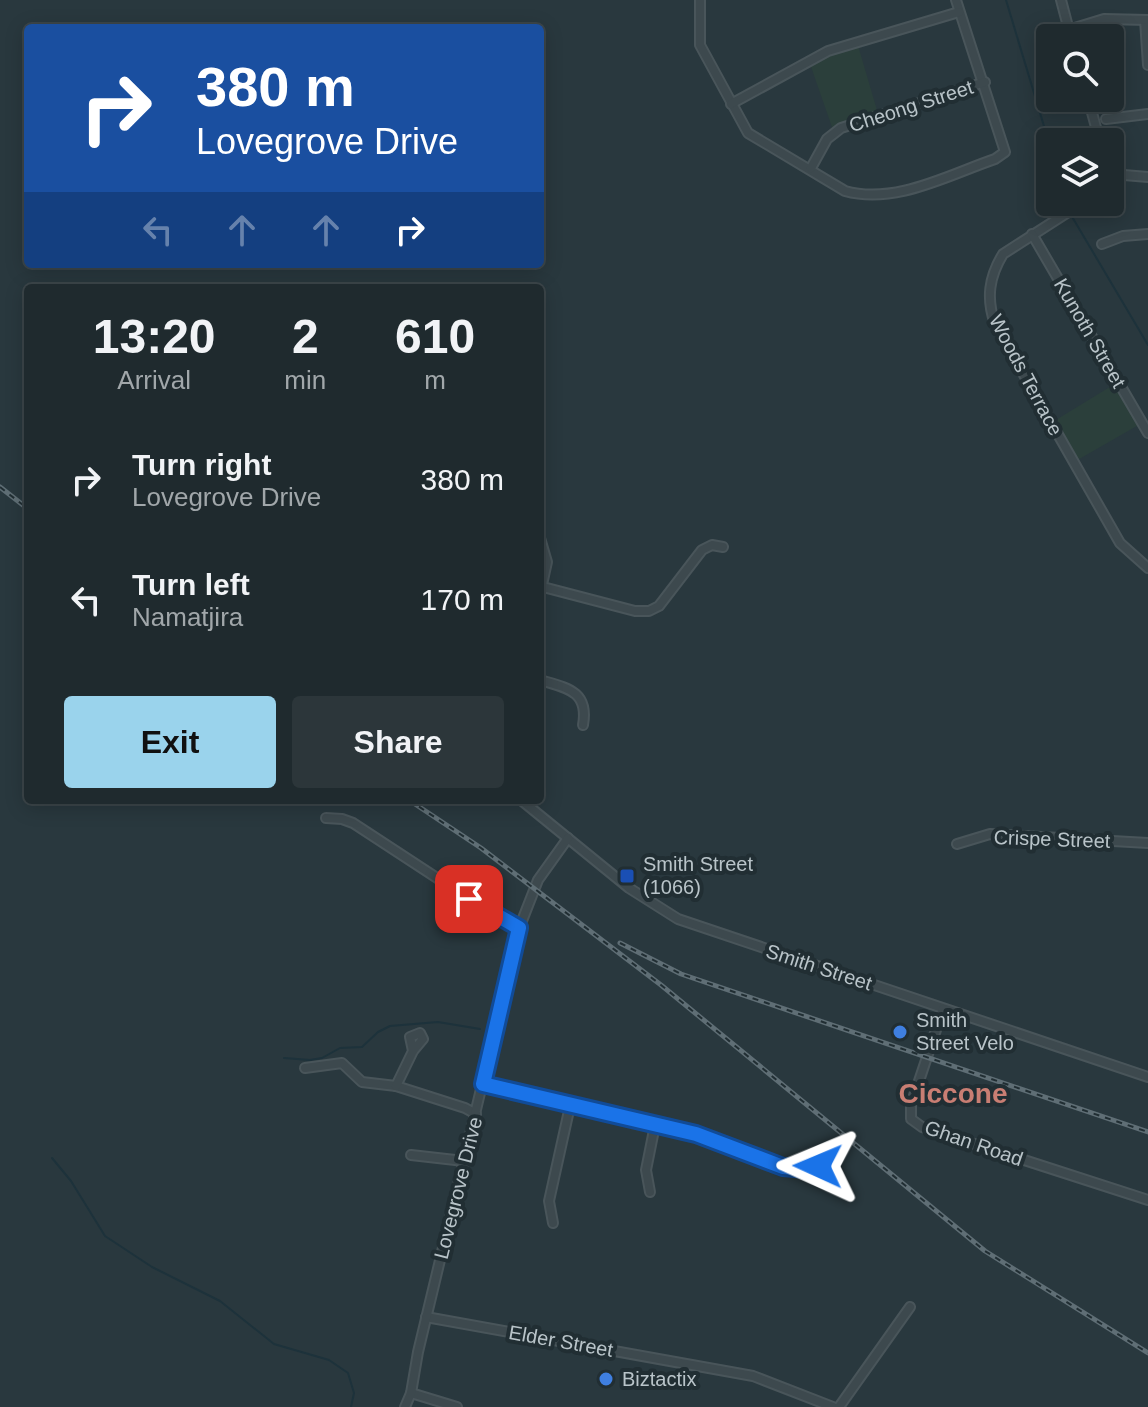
<!DOCTYPE html>
<style>
body{margin:0;font-family:Helvetica,sans-serif;background:#2c363a;color:#f1f3f6;height:100vh;display:flex;flex-direction:column;font-size:30px;white-space:nowrap}
*{box-sizing:border-box;margin:0}
p{font-size:26px;color:#a1a7aa}
.icon{flex:none;width:44px;height:44px;fill:none;stroke:currentColor;stroke-width:2;stroke-linecap:round;stroke-linejoin:round}
.map{position:relative;flex:1;overflow:hidden}
.sheet{position:absolute;left:24px;top:284px;width:520px;height:520px;display:flex;flex-direction:column;background:#1f2a2e;border-radius:8px;box-shadow:0 4px 20px #0003,0 0 0 2px #3c464a}
.sheet>*{flex:none}
.banner{position:absolute;left:24px;top:24px;width:520px;height:244px;border-radius:8px;box-shadow:0 4px 20px #0003,0 0 0 2px #3c464a;background:#1a4fa0;color:#fff;overflow:hidden}
.fabs{position:absolute;left:1036px;top:24px;display:grid;gap:16px}
.fabs a{display:grid;place-items:center;width:88px;height:88px;border-radius:8px;background:#1f2a2e;box-shadow:0 4px 20px #0003,0 0 0 2px #3c464a;font-size:40px}
.pin{position:absolute;display:grid;place-items:center;width:68px;height:68px;color:#fff;margin:-34px;border-radius:16px;box-shadow:0 4px 12px #0006}
.me{position:absolute;width:88px;margin:-44px;rotate:271deg;stroke-linejoin:round;filter:drop-shadow(0 0 6px #0008)}
.turn{display:flex;align-items:center;gap:28px;height:168px;padding:0 40px;font-size:36px}
.turn .icon{width:104px;height:104px;stroke-width:2.5}
.turn b{display:block;font-size:56px;line-height:68px}
.lanes{display:flex;align-items:center;height:76px;padding:0 40px;background:#0003;justify-content:center;gap:40px;direction:ltr}
.lanes .off{opacity:.35}
.eta{display:flex;justify-content:space-evenly;align-items:center;height:136px;text-align:center}
.eta b{font-size:48px;font-weight:800;line-height:56px}
.cta{display:flex;gap:16px;margin-top:auto;padding:16px 40px}
.cta a{flex:1;height:92px;border-radius:8px;background:#9ad3ec;color:#111;font-size:32px;font-weight:800;line-height:92px;text-align:center}
.cta a+a{background:#2c363a;color:#f1f3f6}
ul{padding:0;list-style:none}
li{display:flex;align-items:center;gap:24px;height:120px;padding:0 40px}
li div{flex:1}
li b{display:block;font-size:30px}
li em{font-style:normal}
.map>svg:first-child{display:block}
.green{fill:#2b3f3b}
.lines{fill:none;stroke-linecap:round;stroke-linejoin:round}
.stream{stroke:#1d323b;stroke-width:2}
.minor-casing{stroke:#49555a;stroke-width:12}
.minor{stroke:#3d494e;stroke-width:8}
.rail-casing{stroke:#5f6e75;stroke-width:5}
.rail{stroke:#212e33;stroke-width:2;stroke-dasharray:6;stroke-linecap:butt}
.route-casing{stroke:#114b97;stroke-width:20}
.route{stroke:#1a73e8;stroke-width:14}
.transit-dot{fill:#1a4fb4;stroke:#212e33;stroke-width:3}
.shop-dot{fill:#3f7fe0;stroke:#212e33;stroke-width:3}
.labels{text-anchor:middle;stroke-width:8;stroke-linejoin:round;paint-order:stroke}
.street-label{font-size:20px;fill:#b9c4c9;stroke:#212e33}
.poi-label{font-size:20px;fill:#b9c4c9;stroke:#212e33;text-anchor:start}
.district-label{font-size:28px;font-weight:bold;fill:#c97e73;stroke:#212e33}
</style>
<div class="map">
<svg width="1148" height="1407" viewBox="0 0 1148 1407">
<rect width="100%" height="100%" fill="#29383e"/>
<g class="green">
<path d="M 857,42 L 879,117 L 834,133 L 809,61 Z"/>
<path d="M 1118,382 L 1142,423 L 1074,462 L 1051,423 Z"/>
</g>
<g class="lines">
<g class="stream">
<path d="M 1006,0 L 1050,146"/>
<path d="M 1071,215 L 1148,345"/>
<path d="M 284,1058 L 310,1060 L 322,1058 L 340,1048 L 362,1047 L 378,1032 L 390,1026 L 438,1022 L 480,1029"/>
<path d="M 52,1158 L 71,1181 L 105,1236 L 152,1267 L 220,1301 L 274,1344 L 329,1360 L 348,1373 L 354,1393 L 351,1407"/>
</g>
<g class="minor-casing">
<g id="minor">
<path d="M 700,0 L 700,45 L 748,133 L 845,191 C 895,205 948,175 995,159 L 1005,152 L 956,0"/>
<path d="M 1061,0 L 1071,38"/>
<path d="M 1145,20 L 1148,65"/>
<path d="M 1068,30 L 1104,19 L 1148,20"/>
<path d="M 1088,98 L 1100,142"/>
<path d="M 731,104 L 828,51 L 959,12"/>
<path d="M 1106,119 L 1148,114"/>
<path d="M 811,168 L 827,139 L 841,128 L 985,82"/>
<path d="M 1112,174 L 1148,177"/>
<path d="M 1084,202 L 1003,254 C 989,277 986,298 995,324 L 1120,543 L 1148,568"/>
<path d="M 1032,234 L 1148,433"/>
<path d="M 1102,244 L 1123,236 L 1148,234"/>
<path d="M 540,538 L 547,562 L 540,594"/>
<path d="M 543,587 L 635,611 L 649,611 L 659,606 L 702,550 L 712,545 L 723,547"/>
<path d="M 540,680 C 567,688 589,691 583,725"/>
<path d="M 521,800 L 629,888 L 678,919 L 1148,1077"/>
<path d="M 326,818 L 342,819 L 353,823 L 495,916 L 519,928"/>
<path d="M 957,844 L 990,834 L 1148,843"/>
<path d="M 943,1009 L 911,1105 L 911,1119 L 922,1127 L 1148,1200"/>
<path d="M 305,1068 L 342,1063 L 362,1082 L 396,1086 L 465,1108 L 476,1114"/>
<path d="M 483,1084 L 696,1134 L 783,1167 L 807,1169 L 818,1166"/>
<path d="M 396,1086 L 413,1051 L 423,1039 L 420,1033 L 410,1037 L 413,1051"/>
<path d="M 411,1155 L 464,1161"/>
<path d="M 650,1192 L 646,1170 L 655,1125"/>
<path d="M 553,1223 L 549,1201 L 570,1106"/>
<path d="M 426,1317 L 753,1376 L 833,1407"/>
<path d="M 411,1393 L 457,1407"/>
<path d="M 405,1407 L 411,1393 L 418,1352 L 520,926 L 538,880 L 568,838"/>
<path d="M 839,1407 L 910,1307"/>
</g>
</g>
<use href="#minor" class="minor"/>
<g class="rail-casing">
<g id="rail">
<path d="M 0,487 L 28,509"/>
<path d="M 409,800 L 481,848 L 661,985 L 985,1251 L 1148,1353"/>
<path d="M 620,943 L 681,974 L 1148,1132"/>
</g>
</g>
<use href="#rail" class="rail"/>
</g>
<g class="lines">
<g class="route-casing">
<path id="route" d="M 469,899 L 519,928 L 483,1084 L 696,1134 L 783,1167 L 807,1169 L 818,1166"/>
</g>
<use href="#route" class="route"/>
</g>
<rect class="transit-dot" x="619" y="868" width="16" height="16" rx="4"/>
<g class="shop-dot">
<circle cx="900" cy="1032" r="8"/>
<circle cx="606" cy="1379" r="8"/>
</g>
<g class="labels">
<g class="street-label">
<text transform="translate(911 106) rotate(-18)" y="7">Cheong Street</text>
<text transform="translate(1090 333) rotate(60)" y="7">Kunoth Street</text>
<text transform="translate(1026 375) rotate(62)" y="7">Woods Terrace</text>
<text transform="translate(1052 839) rotate(2)" y="7">Crispe Street</text>
<text transform="translate(819 967) rotate(18)" y="7">Smith Street</text>
<text transform="translate(974 1143) rotate(19)" y="7">Ghan Road</text>
<text transform="translate(458 1188) rotate(-76)" y="7">Lovegrove Drive</text>
<text transform="translate(561 1341) rotate(10)" y="7">Elder Street</text>
</g>
<g class="poi-label">
<text x="643" y="871">Smith Street<tspan x="643" dy="23">(1066)</tspan></text>
<text x="916" y="1027">Smith<tspan x="916" dy="23">Street Velo</tspan></text>
<text x="622" y="1386">Biztactix</text>
</g>
<g class="district-label">
<text x="953" y="1103">Ciccone</text>
</g>
</g>
</svg>
<div class="fabs">
<a><svg class="icon" aria-label="search" viewBox="0 0 24 24"><circle cx="10" cy="10" r="6"/><path d="M15 15l6 6"/></svg></a>
<a><svg class="icon" aria-label="layers" viewBox="0 0 24 24"><path d="M12 4l9 5-9 5-9-5zM3 14l9 5 9-5"/></svg></a>
</div>
<div class="pin" style="left:469px;top:899px;background:#d93025"><svg class="icon" aria-label="arrive" viewBox="0 0 24 24"><path d="M6 21V4h12l-3 4 3 4H6"/></svg></div>
<svg class="me" style="left:818px;top:1166px" viewBox="-20 -20 40 40"><path d="M0-17L14 15 0 8-14 15z" fill="#1a73e8" stroke="#fff" stroke-width="4"/></svg>
<div class="banner">
<div class="turn"><svg class="icon" aria-label="right" viewBox="0 0 24 24"><path d="M7 20v-9h11M14 6l5 5-5 5"/></svg><div><b>380 m</b>Lovegrove Drive</div></div>
<div class="lanes"><svg class="icon off" aria-label="left" viewBox="0 0 24 24"><path d="M17 20v-9H6M10 6l-5 5 5 5"/></svg><svg class="icon off" aria-label="ahead" viewBox="0 0 24 24"><path d="M12 20V5M6 11l6-6 6 6"/></svg><svg class="icon off" aria-label="ahead" viewBox="0 0 24 24"><path d="M12 20V5M6 11l6-6 6 6"/></svg><svg class="icon" aria-label="right" viewBox="0 0 24 24"><path d="M7 20v-9h11M14 6l5 5-5 5"/></svg></div>
</div>
<section class="sheet">
<div class="eta">
<div><b>13:20</b><p>Arrival</p></div>
<div><b>2</b><p>min</p></div>
<div><b>610</b><p>m</p></div>
</div>
<ul>
<li><svg class="icon" aria-label="right" viewBox="0 0 24 24"><path d="M7 20v-9h11M14 6l5 5-5 5"/></svg><div><b>Turn right</b><p>Lovegrove Drive</p></div><em>380 m</em></li>
<li><svg class="icon" aria-label="left" viewBox="0 0 24 24"><path d="M17 20v-9H6M10 6l-5 5 5 5"/></svg><div><b>Turn left</b><p>Namatjira</p></div><em>170 m</em></li>
</ul>
<div class="cta"><a>Exit</a><a>Share</a></div>
</section>
</div>
